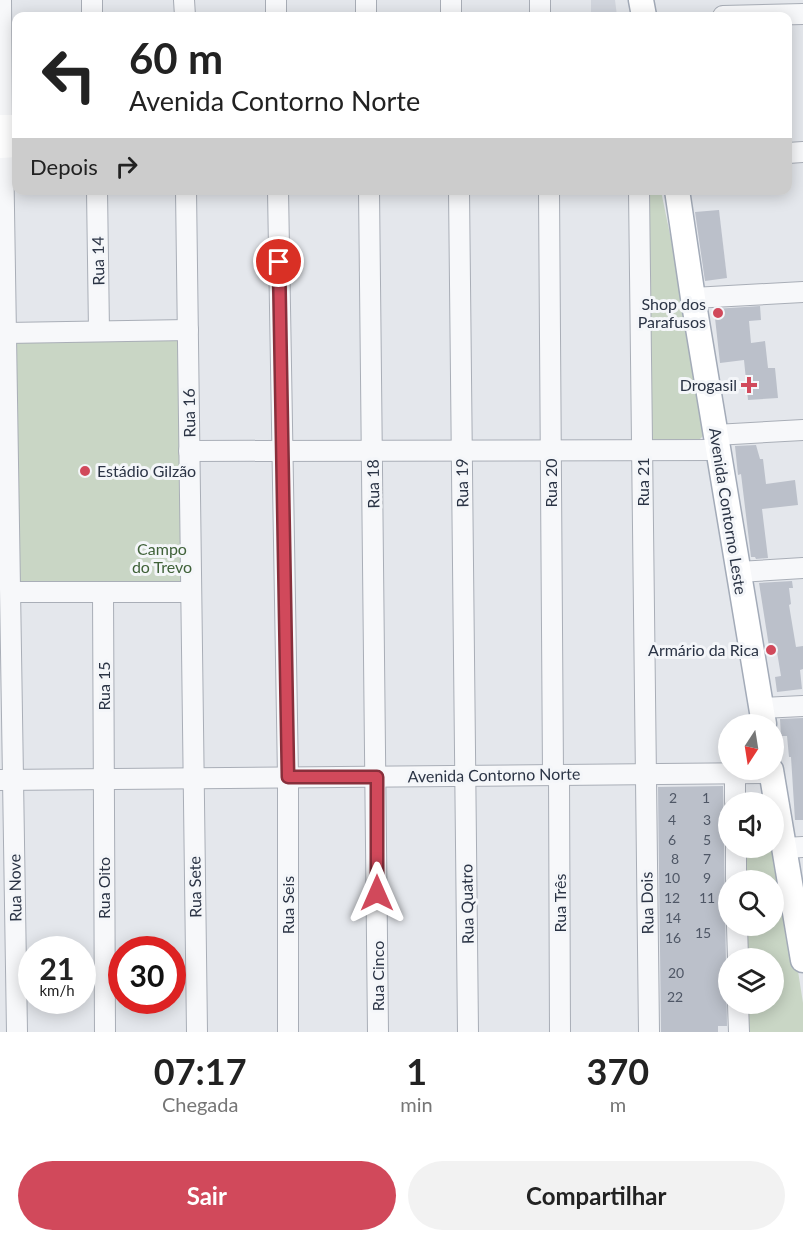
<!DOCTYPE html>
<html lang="pt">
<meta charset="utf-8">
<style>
body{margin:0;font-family:Lato,sans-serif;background:#f2f2f2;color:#222;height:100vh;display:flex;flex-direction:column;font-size:22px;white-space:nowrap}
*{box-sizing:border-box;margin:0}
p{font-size:20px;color:#767676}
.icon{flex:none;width:33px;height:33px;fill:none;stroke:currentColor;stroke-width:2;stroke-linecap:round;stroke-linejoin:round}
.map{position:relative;height:1032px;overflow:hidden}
.drawer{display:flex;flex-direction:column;background:#fff;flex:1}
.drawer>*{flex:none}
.guide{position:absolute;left:12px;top:12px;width:780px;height:183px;border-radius:12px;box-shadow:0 3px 15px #0003;background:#fff;color:#222;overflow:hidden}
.needle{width:39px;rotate:192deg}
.buttons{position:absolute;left:718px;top:714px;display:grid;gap:12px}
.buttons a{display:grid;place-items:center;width:66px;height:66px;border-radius:50%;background:#fff;box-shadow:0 3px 15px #0003;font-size:30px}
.speed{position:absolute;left:18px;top:936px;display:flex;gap:12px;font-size:30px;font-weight:700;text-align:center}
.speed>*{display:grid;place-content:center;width:78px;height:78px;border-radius:50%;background:#fff;box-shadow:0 3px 15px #0003;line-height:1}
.speed small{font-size:15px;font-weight:400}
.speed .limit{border:9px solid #d22;background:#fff;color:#111}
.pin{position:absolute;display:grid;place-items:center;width:51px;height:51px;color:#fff;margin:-26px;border:3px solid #fff;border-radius:50%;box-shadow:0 2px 6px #0007}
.me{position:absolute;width:66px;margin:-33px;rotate:0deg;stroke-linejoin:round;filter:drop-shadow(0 0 4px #0008)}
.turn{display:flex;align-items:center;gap:21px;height:126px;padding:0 18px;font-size:27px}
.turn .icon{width:78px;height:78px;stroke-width:2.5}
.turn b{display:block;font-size:42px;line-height:51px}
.then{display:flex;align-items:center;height:57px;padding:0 18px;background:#0003;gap:12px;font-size:22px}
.eta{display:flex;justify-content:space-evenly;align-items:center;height:102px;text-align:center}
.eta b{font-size:36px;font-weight:700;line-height:42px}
.cta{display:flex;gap:12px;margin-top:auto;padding:12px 18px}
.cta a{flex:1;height:69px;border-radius:36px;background:#d1495b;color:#fff;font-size:24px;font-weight:700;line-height:69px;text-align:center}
.cta a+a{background:#f2f2f2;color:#222}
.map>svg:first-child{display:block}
.built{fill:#d2d6de}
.green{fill:#c9d6c5}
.building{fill:#bbc0ca}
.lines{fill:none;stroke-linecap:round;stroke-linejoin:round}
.minor-casing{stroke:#a9aeb7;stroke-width:22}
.major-casing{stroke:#a3abb8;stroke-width:27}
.minor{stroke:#f7f8fa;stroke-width:20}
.major{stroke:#fff;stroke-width:24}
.route-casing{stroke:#882f3b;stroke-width:15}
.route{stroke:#d1495b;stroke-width:10}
.poi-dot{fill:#d1495b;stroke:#f4f6f9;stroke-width:2}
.labels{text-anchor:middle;stroke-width:6;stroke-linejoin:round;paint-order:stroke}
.number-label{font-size:14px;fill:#4f5766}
.street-label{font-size:16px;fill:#2b3445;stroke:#f4f6f9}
.poi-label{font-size:16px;fill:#2b3445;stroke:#f4f6f9;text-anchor:end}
.park-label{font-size:16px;fill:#3f6138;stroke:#f4f6f9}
</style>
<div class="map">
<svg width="803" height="1032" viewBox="0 0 803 1032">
<rect width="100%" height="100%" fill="#e4e7ec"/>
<path class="built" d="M 591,0 L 615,0 L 617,16 L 591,16 Z"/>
<g class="green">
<path d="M 644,191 L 661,191 L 682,293 L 706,433 L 699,440 L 649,440 Z"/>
<path d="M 12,335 L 181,337 L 186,583 L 15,583 Z"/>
<path d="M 774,818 L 803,1003 L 803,1032 L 745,1032 L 745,1004 L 774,1004 L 774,958 L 744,958 L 744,926 L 774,926 L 774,880 L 744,880 L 744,848 L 774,848 Z"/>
</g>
<g class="building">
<path d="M 719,210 L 727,278 L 705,281 L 695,212 Z"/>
<path d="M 760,306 L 761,320 L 749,321 L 751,343 L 765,341 L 768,368 L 775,368 L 778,398 L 748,400 L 744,360 L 720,363 L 714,309 Z"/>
<path d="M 756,445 L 760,459 L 763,459 L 766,484 L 795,480 L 798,505 L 762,509 L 768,558 L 756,559 L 755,557 L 751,557 L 741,474 L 738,475 L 735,446 Z"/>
<path d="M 792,581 L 793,588 L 789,588 L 791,604 L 789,605 L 796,647 L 803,646 L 803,669 L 800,670 L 802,689 L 777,692 L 775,677 L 781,676 L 777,652 L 770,653 L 759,583 Z"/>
<path d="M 803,718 L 803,820 L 795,820 L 791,757 L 789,757 L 787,736 L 781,736 L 780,719 Z"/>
<path d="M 723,786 L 727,1026 L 718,1026 L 718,1032 L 661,1032 L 658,787 Z"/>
</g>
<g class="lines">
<g class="minor-casing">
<g id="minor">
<path d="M 1,0 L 2,127"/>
<path d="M 92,0 L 92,16"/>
<path d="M 184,0 L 185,16"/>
<path d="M 276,0 L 276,16"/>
<path d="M 366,0 L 366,16"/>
<path d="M 451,16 L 451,0"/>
<path d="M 540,16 L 540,0"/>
<path d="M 723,16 L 803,14"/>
<path d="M 3,146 L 17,1032"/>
<path d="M 788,153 L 803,152"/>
<path d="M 97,190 L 99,331"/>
<path d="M 186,190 L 197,1032"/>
<path d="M 278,190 L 288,777 L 288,1032"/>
<path d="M 369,190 L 378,1032"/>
<path d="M 459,190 L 468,1032"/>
<path d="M 549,190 L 553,775"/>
<path d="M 639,190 L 649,1032"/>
<path d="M 693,298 L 803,292"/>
<path d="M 6,333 L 188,330"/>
<path d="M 715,435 L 803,430"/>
<path d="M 189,451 L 718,450"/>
<path d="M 738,572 L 803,568"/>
<path d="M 11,592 L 191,592"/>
<path d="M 103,592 L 105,1032"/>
<path d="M 761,708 L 803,706"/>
<path d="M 735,773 L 735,802"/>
<path d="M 559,775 L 560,1032"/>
<path d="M 0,780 L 772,773"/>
<path d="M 736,848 L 736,880"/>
<path d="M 784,848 L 803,847"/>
<path d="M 737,926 L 738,958"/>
<path d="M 738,1004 L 739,1032"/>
</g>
</g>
<g class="major-casing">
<g id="major">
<path d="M 641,0 L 644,16"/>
<path d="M 0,127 L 16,127"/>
<path d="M 0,146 L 16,145"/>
<path d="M 677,190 L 693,298 L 764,724"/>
<path d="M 771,770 L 803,960"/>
</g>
</g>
<use href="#minor" class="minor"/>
<use href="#major" class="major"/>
</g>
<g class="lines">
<g class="route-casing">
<path id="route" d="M 279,262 L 288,777 L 377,777 L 377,893"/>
</g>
<use href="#route" class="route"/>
</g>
<g class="poi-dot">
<circle cx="718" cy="313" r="6"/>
<path d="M746 376h6v6h6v6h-6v6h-6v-6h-6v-6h6z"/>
<circle cx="85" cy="471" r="6"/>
<circle cx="771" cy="650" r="6"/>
</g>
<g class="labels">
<g class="number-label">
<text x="673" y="803">2</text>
<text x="706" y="803">1</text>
<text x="672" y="825">4</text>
<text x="707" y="825">3</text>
<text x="672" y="845">6</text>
<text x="707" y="845">5</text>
<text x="675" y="864">8</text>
<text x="707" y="864">7</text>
<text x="672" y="883">10</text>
<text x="707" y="883">9</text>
<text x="672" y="903">12</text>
<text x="707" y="903">11</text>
<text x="673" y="923">14</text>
<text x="703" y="938">15</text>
<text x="673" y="943">16</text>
<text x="676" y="978">20</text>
<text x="675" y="1002">22</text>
</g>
<g class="street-label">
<text transform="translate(98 261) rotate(-91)" y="6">Rua 14</text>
<text transform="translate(189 413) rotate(-91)" y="6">Rua 16</text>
<text transform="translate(643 482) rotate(-90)" y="6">Rua 21</text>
<text transform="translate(462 483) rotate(-91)" y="6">Rua 19</text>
<text transform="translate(551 483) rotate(-90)" y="6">Rua 20</text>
<text transform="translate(373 484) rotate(-91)" y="6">Rua 18</text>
<text transform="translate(728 511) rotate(81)" y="6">Avenida Contorno Leste</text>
<text transform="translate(104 686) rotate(-90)" y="6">Rua 15</text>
<text transform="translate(494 775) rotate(-1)" y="6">Avenida Contorno Norte</text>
<text transform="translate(195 887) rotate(-91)" y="6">Rua Sete</text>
<text transform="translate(15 888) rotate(-91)" y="6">Rua Nove</text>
<text transform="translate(104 888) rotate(-90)" y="6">Rua Oito</text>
<text transform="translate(560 903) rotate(-90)" y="6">Rua Três</text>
<text transform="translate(647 903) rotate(-91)" y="6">Rua Dois</text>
<text transform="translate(467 904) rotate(-91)" y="6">Rua Quatro</text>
<text transform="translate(288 905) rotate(-90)" y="6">Rua Seis</text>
<text transform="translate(378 976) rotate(-90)" y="6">Rua Cinco</text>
</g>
<g class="poi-label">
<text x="706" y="310">Shop dos<tspan x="706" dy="18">Parafusos</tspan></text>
<text x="737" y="391">Drogasil</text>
<text x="97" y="477" text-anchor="start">Estádio Gilzão</text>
<text x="759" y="656">Armário da Rica</text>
</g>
<g class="park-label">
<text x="162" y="555">Campo<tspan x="162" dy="18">do Trevo</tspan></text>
</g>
</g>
</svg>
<div class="buttons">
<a><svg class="needle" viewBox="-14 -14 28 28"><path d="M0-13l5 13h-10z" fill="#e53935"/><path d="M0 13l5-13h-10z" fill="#767676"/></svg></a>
<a><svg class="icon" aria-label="sound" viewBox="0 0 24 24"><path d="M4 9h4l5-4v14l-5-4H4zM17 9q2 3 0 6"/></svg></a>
<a><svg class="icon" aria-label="search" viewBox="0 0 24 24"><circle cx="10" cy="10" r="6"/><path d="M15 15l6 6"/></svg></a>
<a><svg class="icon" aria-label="layers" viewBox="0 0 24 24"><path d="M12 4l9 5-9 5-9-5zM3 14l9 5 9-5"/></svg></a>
</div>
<div class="speed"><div>21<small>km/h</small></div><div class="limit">30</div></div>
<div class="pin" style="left:279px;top:262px;background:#d93025"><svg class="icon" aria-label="arrive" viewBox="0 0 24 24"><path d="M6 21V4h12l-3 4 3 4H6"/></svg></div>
<svg class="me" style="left:377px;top:893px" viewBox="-20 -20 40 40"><path d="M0-17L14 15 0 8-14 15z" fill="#d1495b" stroke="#fff" stroke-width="4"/></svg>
<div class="guide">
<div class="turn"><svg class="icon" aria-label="left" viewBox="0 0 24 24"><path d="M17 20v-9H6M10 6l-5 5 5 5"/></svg><div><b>60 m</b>Avenida Contorno Norte</div></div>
<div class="then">Depois<svg class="icon" aria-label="right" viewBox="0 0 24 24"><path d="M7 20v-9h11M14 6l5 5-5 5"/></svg></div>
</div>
</div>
<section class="drawer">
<div class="eta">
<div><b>07:17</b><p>Chegada</p></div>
<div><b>1</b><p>min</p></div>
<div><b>370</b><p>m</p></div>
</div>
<div class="cta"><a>Sair</a><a>Compartilhar</a></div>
</section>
